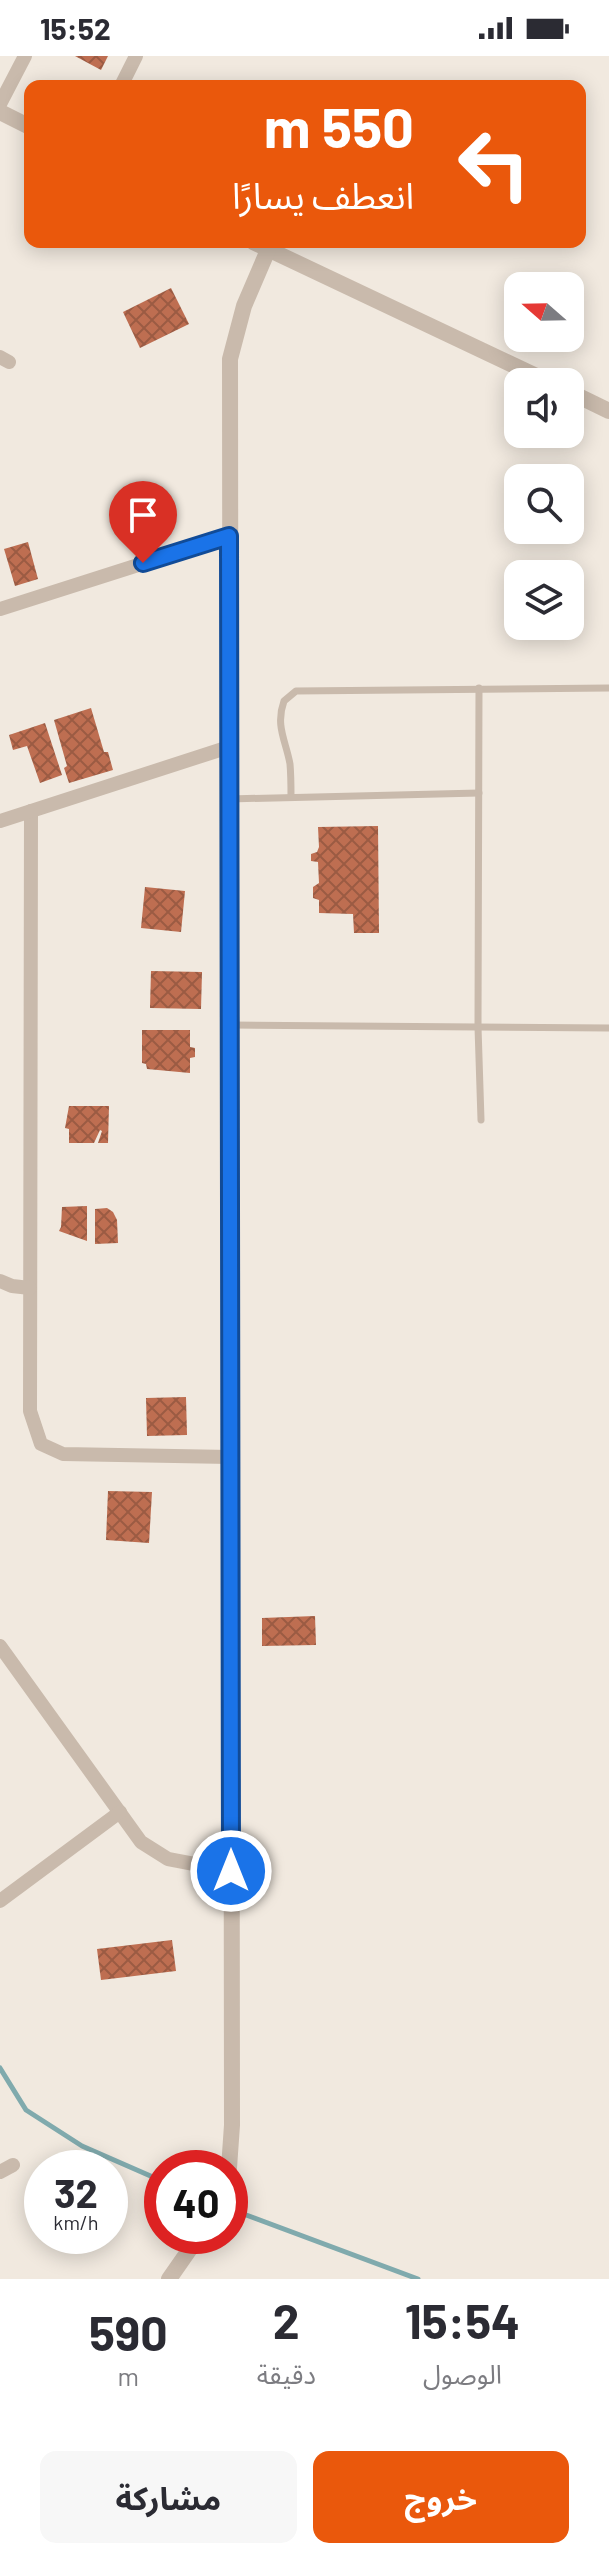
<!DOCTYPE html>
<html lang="ar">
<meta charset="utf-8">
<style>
body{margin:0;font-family:Barlow,"Noto Sans Arabic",sans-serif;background:#f7f7f7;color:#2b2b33;direction:rtl;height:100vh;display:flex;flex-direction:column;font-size:30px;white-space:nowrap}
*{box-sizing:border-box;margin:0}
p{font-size:26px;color:#7c7c81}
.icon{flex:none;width:44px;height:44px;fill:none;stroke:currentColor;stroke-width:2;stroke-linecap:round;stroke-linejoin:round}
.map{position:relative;height:2223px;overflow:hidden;direction:ltr}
.details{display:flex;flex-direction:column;background:#fff;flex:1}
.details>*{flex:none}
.banner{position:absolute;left:24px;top:24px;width:562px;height:168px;border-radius:16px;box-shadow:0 4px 20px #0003;direction:rtl;background:#ea580c;color:#fff;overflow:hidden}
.needle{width:52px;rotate:290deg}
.tools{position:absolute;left:504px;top:216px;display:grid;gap:16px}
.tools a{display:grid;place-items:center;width:80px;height:80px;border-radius:16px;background:#fff;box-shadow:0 4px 20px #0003;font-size:40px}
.speed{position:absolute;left:24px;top:2094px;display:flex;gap:16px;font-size:40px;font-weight:700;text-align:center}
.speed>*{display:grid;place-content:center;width:104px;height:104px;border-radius:50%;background:#fff;box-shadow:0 4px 20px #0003;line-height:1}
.speed small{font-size:20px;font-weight:400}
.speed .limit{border:12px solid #d22;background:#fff;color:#111}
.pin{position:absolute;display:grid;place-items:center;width:68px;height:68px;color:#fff;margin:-82px -34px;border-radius:50% 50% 50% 0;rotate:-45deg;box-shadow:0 0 8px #0007}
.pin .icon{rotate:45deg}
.me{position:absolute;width:88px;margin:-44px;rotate:0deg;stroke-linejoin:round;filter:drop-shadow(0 0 6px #0008)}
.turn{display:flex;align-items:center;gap:28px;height:168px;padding:0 40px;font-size:36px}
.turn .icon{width:104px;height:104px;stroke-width:2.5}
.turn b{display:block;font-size:56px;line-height:68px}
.eta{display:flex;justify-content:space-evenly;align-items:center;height:136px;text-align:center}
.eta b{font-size:48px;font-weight:700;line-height:56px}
.action{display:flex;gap:16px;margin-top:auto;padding:16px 40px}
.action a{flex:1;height:92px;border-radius:16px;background:#ea580c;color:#fff;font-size:32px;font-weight:700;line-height:92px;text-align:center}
.action a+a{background:#f7f7f7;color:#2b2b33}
.status{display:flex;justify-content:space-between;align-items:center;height:56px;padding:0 40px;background:#fff;direction:ltr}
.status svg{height:22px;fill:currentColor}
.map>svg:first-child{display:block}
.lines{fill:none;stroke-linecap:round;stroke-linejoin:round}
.stream{stroke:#80aaad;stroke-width:5}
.building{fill:url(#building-cross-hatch)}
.service{stroke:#c9baac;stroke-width:7}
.minor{stroke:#c9baac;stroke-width:14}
.tertiary{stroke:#c9baac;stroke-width:16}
.route-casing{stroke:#114b97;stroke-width:20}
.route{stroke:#1a73e8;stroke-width:14}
</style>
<div class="status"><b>15:52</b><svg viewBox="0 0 49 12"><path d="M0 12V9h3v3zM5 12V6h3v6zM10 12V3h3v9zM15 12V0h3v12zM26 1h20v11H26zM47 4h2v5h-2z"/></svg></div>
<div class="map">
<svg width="609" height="2223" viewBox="0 0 609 2223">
<defs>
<pattern id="building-cross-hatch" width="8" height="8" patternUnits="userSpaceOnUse" patternTransform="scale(2)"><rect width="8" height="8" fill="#be6e51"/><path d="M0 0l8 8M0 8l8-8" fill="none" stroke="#9b5b43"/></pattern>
</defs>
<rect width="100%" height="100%" fill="#f1e9df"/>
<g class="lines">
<g class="stream">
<path d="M 0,2012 L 26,2054 L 82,2090 L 162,2125"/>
<path d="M 230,2153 L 418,2223"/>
</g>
</g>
<g class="building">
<path d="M 75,0 L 108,0 L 101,14 Z"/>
<path d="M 171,232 L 189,268 L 140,292 L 123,256 Z"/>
<path d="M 28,486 L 38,523 L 15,530 L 4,493 Z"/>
<path d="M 91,652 L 104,696 L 108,696 L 113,714 L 69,727 L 64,712 L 67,710 L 54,664 Z"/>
<path d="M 45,667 L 62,719 L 40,727 L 27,690 L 13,694 L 9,679 Z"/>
<path d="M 378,770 L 379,877 L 354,877 L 353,858 L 319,857 L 319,844 L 313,842 L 313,831 L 319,827 L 318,806 L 311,805 L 311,798 L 317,796 L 319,791 L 318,771 Z"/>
<path d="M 145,831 L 185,835 L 181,876 L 141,872 Z"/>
<path d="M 151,915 L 202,916 L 201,953 L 150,952 Z"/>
<path d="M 142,974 L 190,974 L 190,991 L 195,992 L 195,1001 L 190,1002 L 190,1017 L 147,1013 L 146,1008 L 142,1007 Z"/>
<path d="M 69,1050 L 109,1050 L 108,1087 L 98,1087 L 102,1075 L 100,1074 L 94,1087 L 69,1087 L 69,1073 L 65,1072 Z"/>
<path d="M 87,1150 L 87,1185 L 59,1175 L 61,1171 L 62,1151 Z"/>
<path d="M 107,1152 L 113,1156 L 117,1164 L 118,1187 L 95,1188 L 95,1153 Z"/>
<path d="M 186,1341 L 187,1379 L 147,1380 L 146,1342 Z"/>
<path d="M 108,1435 L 152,1436 L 149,1487 L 106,1484 Z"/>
<path d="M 315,1560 L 316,1589 L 262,1590 L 262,1562 Z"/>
<path d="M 172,1884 L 176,1915 L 101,1924 L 97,1893 Z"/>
</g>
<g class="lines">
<g class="service">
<path d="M 479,632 L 478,971 L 481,1064"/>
<path d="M 291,741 C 291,730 291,719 290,708 C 286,685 275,670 284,645 L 296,635 L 609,632"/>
<path d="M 229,743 L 479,737"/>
<path d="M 232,969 L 609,972"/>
</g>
<g class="minor">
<path d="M 121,30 L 136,0"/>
<path d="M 0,48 L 25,0"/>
<path d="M 0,301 L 9,306"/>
<path d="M 0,553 L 229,480"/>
<path d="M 31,755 L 30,1355 L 41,1388 L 63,1398 L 230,1401"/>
<path d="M 0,765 L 229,691"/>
<path d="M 0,1225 L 12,1230 L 30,1232"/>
<path d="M 0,1590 L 141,1786 L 168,1803 L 231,1815"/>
<path d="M 0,1845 L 120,1756"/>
<path d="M 0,2116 L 13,2109"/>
</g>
<g class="tertiary">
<path d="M 0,56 L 30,71"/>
<path d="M 253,186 L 549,326"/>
<path d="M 570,336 L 609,355"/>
<path d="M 229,2112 L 232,2069 L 230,303 L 244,250 L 268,194"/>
<path d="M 169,2223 L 199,2180"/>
</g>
</g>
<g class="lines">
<g class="route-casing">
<path id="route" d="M 143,507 L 229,480 L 231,1815"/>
</g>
<use href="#route" class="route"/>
</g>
</svg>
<div class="tools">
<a><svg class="needle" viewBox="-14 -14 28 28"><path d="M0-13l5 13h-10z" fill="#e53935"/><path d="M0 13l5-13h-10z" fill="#7c7c81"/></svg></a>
<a><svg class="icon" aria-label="sound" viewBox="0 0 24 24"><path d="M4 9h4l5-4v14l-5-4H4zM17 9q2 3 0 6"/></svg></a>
<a><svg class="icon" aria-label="search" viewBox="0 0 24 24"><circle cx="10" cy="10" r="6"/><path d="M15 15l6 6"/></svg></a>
<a><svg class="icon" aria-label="layers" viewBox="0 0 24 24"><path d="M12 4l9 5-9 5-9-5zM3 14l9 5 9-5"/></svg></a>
</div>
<div class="speed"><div>32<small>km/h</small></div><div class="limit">40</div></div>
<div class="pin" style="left:143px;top:507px;background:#d93025"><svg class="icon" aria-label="arrive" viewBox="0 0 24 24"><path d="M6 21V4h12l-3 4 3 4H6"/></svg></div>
<svg class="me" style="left:231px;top:1815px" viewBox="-20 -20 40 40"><circle r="17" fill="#1a73e8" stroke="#fff" stroke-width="3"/><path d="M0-11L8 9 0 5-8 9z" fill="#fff"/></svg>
<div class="banner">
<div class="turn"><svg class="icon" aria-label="left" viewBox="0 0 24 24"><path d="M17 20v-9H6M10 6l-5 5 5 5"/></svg><div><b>550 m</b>انعطف يسارًا</div></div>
</div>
</div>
<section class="details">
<div class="eta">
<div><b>15:54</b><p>الوصول</p></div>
<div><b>2</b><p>دقيقة</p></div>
<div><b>590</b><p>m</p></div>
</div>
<div class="action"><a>خروج</a><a>مشاركة</a></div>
</section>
